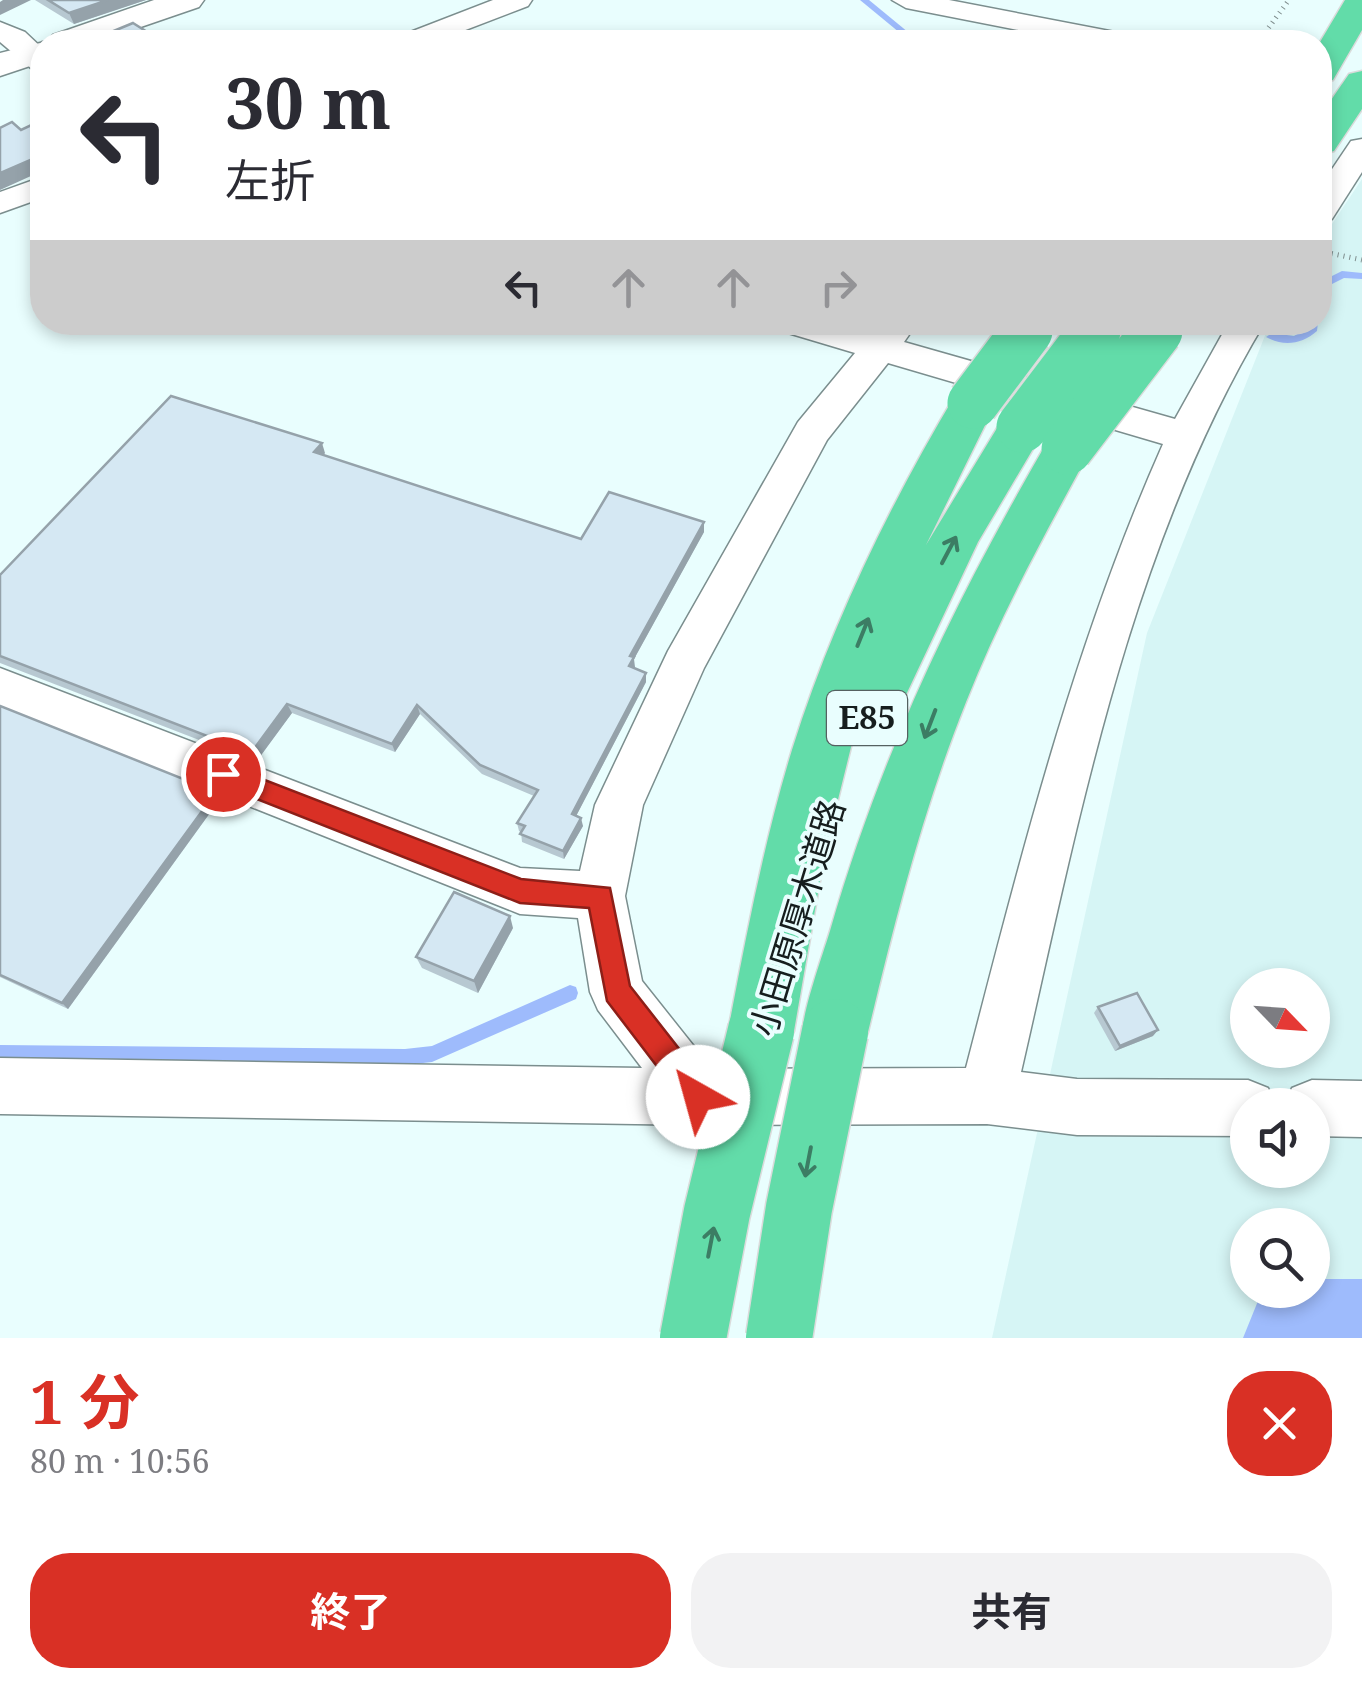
<!DOCTYPE html>
<html lang="ja">
<meta charset="utf-8">
<style>
body{margin:0;font-family:"Noto Serif","Noto Sans JP",serif;background:#f2f2f3;color:#2b2b33;height:100vh;display:flex;flex-direction:column;font-size:38px;white-space:nowrap}
*{box-sizing:border-box;margin:0}
p{font-size:32px;color:#7c7c81}
.icon{flex:none;width:55px;height:55px;fill:none;stroke:currentColor;stroke-width:2;stroke-linecap:round;stroke-linejoin:round}
.map{position:relative;height:1338px;overflow:hidden}
.details{display:flex;flex-direction:column;background:#fff;flex:1}
.details>*{flex:none}
.guide{position:absolute;left:30px;top:30px;width:1302px;height:305px;border-radius:40px;box-shadow:0 5px 15px #0003;background:#fff;color:#2b2b33;overflow:hidden}
.needle{width:65px;rotate:115deg}
.buttons{position:absolute;left:1230px;top:968px;display:grid;gap:20px}
.buttons a{display:grid;place-items:center;width:100px;height:100px;border-radius:50%;background:#fff;box-shadow:0 5px 15px #0003;font-size:50px}
.pin{position:absolute;display:grid;place-items:center;width:85px;height:85px;color:#fff;margin:-42px;border:5px solid #fff;border-radius:50%;box-shadow:0 2px 10px #0007}
.me{position:absolute;width:110px;margin:-55px;rotate:322deg;stroke-linejoin:round;filter:drop-shadow(0 0 8px #0008)}
.turn{display:flex;align-items:center;gap:35px;height:210px;padding:0 30px;font-size:45px}
.turn .icon{width:130px;height:130px;stroke-width:2.5}
.turn b{display:block;font-size:70px;line-height:85px}
.lanes{display:flex;align-items:center;height:95px;padding:0 30px;background:#0003;justify-content:center;gap:50px;direction:ltr}
.lanes .off{opacity:.35}
.round{display:grid;place-items:center;flex:none;width:105px;height:105px;border-radius:40px;background:#f2f2f3}
.headline{display:flex;align-items:center;justify-content:space-between;height:170px;padding:0 30px}
h1{font-size:60px;font-weight:700;line-height:75px;color:#d93025}
.button{display:flex;gap:20px;margin-top:auto;padding:20px 30px}
.button a{flex:1;height:115px;border-radius:40px;background:#d93025;color:#fff;font-size:40px;font-weight:700;line-height:115px;text-align:center}
.button a+a{background:#f2f2f3;color:#2b2b33}
.map>svg:first-child{display:block}
.built{fill:#d6f5f5;fill-rule:evenodd}
.lines{fill:none;stroke-linecap:round;stroke-linejoin:round}
.stream{fill:#9ebbfc;fill-rule:evenodd}
.river{fill:#9ebbfc;fill-rule:evenodd}
.street-casing{stroke:#7b8e8e;stroke-width:3}
.secondary-casing{stroke:#7b8e8e;stroke-width:3}
.highway-casing{stroke:#dadbdb;stroke-width:3}
.path{stroke:#818f8f;stroke-width:5;stroke-dasharray:1 5;stroke-linecap:butt}
.street{fill:#fff;fill-rule:evenodd}
.secondary{fill:#fff;fill-rule:evenodd}
.highway{fill:#62dca9;fill-rule:evenodd}
.highway-bridge-far2-casing{stroke:#dadbdb;stroke-width:40;stroke-linecap:butt}
.highway-bridge-far1-casing{stroke:#dadbdb;stroke-width:54;stroke-linecap:butt}
.highway-bridge-casing{stroke:#dadbdb;stroke-width:69;stroke-linecap:butt}
.highway-bridge-far2{stroke:#62dca9;stroke-width:39}
.highway-bridge-far1{stroke:#62dca9;stroke-width:51}
.highway-bridge{stroke:#62dca9;stroke-width:66}
.wall{fill:#b7c8d1}
.shaded-wall{fill:#95a2aa}
.building{fill:#d5e8f3;stroke:#95a2aa;stroke-width:2.5}
.oneway{stroke:#3c7d64}
.route{fill:#d93025;stroke:#8d1f18;stroke-width:2.5}
.labels{text-anchor:middle;stroke-width:8;stroke-linejoin:round;paint-order:stroke}
.shield{fill:#e9fefe;stroke:#556161;stroke-width:2.5}
.shield-label{font-size:32px;font-weight:bold;fill:#161e1e}
.street-label{font-size:35px;fill:#161e1e;stroke:#e9fefe}
</style>
<div class="map">
<svg width="1362" height="1338" viewBox="0 0 1362 1338">
<rect width="100%" height="100%" fill="#e9fefe"/>
<path class="built" d="M 1362,179 L 1362,1338 L 992,1338 L 1147,633 L 1270,323 L 1320,322 L 1320,242 ZM 1248,985 L 1312,985 L 1312,1050 L 1248,1050 ZM 1248,1105 L 1312,1105 L 1312,1170 L 1248,1170 ZM 1248,1225 L 1312,1225 L 1312,1290 L 1248,1290 Z"/>
<g class="lines">
<g class="stream">
<path d="M 860,0 L 869,0 L 920,42 L 911,42 Z"/>
<path d="M 1342,271 L 1362,273 L 1362,279 L 1344,278 L 1320,290 L 1320,282 Z"/>
<path d="M 1307,322 L 1318,322 L 1317,331 C 1302,344 1284,347 1266,337 L 1272,333 L 1294,336 L 1306,329 Z"/>
<path d="M 570,985 L 576,987 L 578,993 L 576,999 L 432,1062 L 405,1065 L 0,1061 L 0,1045 L 405,1049 L 432,1046 Z"/>
</g>
<path class="river" d="M 1312,1279 L 1362,1279 L 1362,1338 L 1243,1338 L 1260,1296 L 1276,1290 L 1312,1290 Z"/>
<g class="street-casing">
<g id="street">
<path d="M 493,0 L 532,0 L 528,6 L 434,42 L 396,42 L 400,36 Z"/>
<path d="M 892,0 L 949,0 L 1120,33 L 1130,36 L 1134,42 L 1079,42 L 906,8 Z"/>
<path d="M 0,22 L 25,32 L 42,48 L 42,72 L 32,69 L 0,42 Z"/>
<path d="M 1362,139 L 1362,172 L 1332,219 L 1320,222 L 1320,187 L 1351,141 Z"/>
<path d="M 42,177 L 42,198 L 0,213 L 0,192 Z"/>
<path d="M 773,322 L 835,322 L 871,333 L 880,322 L 918,322 L 904,342 L 1175,419 L 1229,322 L 1265,322 C 1129,548 1079,819 1021,1072 L 1077,1079 L 1248,1080 L 1268,1088 L 1275,1105 L 1248,1105 L 1248,1136 L 1077,1135 L 987,1124 L 699,1125 L 0,1114 L 0,1058 L 642,1068 L 598,1010 L 590,992 L 578,918 L 520,914 L 0,707 L 0,668 L 520,868 L 580,871 L 595,805 L 668,651 L 798,422 L 855,353 L 778,330 ZM 888,363 L 1163,444 C 1074,644 1021,856 966,1068 L 712,1069 L 642,981 L 625,896 L 643,805 L 704,668 L 827,440 Z"/>
<path d="M 1312,1080 L 1362,1081 L 1362,1137 L 1312,1136 L 1312,1105 L 1285,1105 L 1292,1088 Z"/>
</g>
</g>
<g class="secondary-casing">
<path id="secondary" d="M 154,0 L 204,0 L 199,7 L 97,42 L 42,42 L 42,62 L 0,76 L 0,53 L 48,41 L 53,35 Z"/>
</g>
<g class="highway-casing">
<g id="highway">
<path d="M 1345,0 L 1362,0 L 1362,30 L 1333,80 L 1320,83 L 1320,42 Z"/>
<path d="M 1362,71 L 1362,109 L 1334,151 L 1320,155 L 1320,116 L 1349,74 Z"/>
<path d="M 973,387 L 989,392 L 996,403 L 926,545 L 1005,415 L 1022,410 L 1039,415 L 1046,427 L 978,542 L 888,733 L 868,740 L 854,735 L 825,852 L 794,1031 L 784,1054 L 761,1064 L 738,1054 L 728,1031 C 746,937 764,842 792,750 C 831,625 890,504 957,392 Z"/>
<path d="M 1067,432 L 1084,437 L 1091,449 C 1046,532 1000,615 966,702 C 923,809 895,920 868,1032 L 859,1055 L 835,1065 L 811,1055 C 809,1049 804,1041 803,1034 C 800,1018 824,951 830,931 C 883,748 955,601 1050,437 Z"/>
</g>
</g>
<g class="path">
<path d="M 1258,42 L 1289,0"/>
<path d="M 1320,251 L 1362,260"/>
</g>
<use href="#street" class="street"/>
<use href="#secondary" class="secondary"/>
<use href="#highway" class="highway"/>
<g class="highway-bridge-far2-casing">
<g id="highway-bridge-far2">
<path d="M 1025,333 L 1034,322"/>
<path d="M 1093,333 L 1102,322"/>
<path d="M 1155,333 L 1164,322"/>
</g>
</g>
<g class="highway-bridge-far1-casing">
<g id="highway-bridge-far1">
<path d="M 973,403 L 1027,331"/>
<path d="M 1022,427 L 1095,331"/>
<path d="M 1067,449 L 1157,331"/>
</g>
</g>
<g class="highway-bridge-casing">
<g id="highway-bridge">
<path d="M 693,1338 L 717,1212 L 761,1031"/>
<path d="M 779,1338 L 799,1208 L 835,1032"/>
</g>
</g>
<use href="#highway-bridge-far2" class="highway-bridge-far2"/>
<use href="#highway-bridge-far1" class="highway-bridge-far1"/>
<use href="#highway-bridge" class="highway-bridge"/>
</g>
<g class="wall">
<path d="M 35,0 L 146,0 L 74,24 Z"/>
<path d="M 196,322 L 232,322 L 223,331 Z"/>
<path d="M 325,453 L 323,455 L 581,539 L 704,532 L 634,659 L 634,668 L 646,682 L 576,816 L 583,826 L 564,859 L 522,842 L 521,832 L 519,831 L 517,823 L 534,796 L 482,774 L 420,714 L 395,752 L 292,713 L 256,762 L 0,663 L 0,575 Z"/>
<path d="M 0,706 L 220,799 L 68,1009 L 0,977 Z"/>
<path d="M 513,928 L 478,993 L 422,968 L 416,957 Z"/>
<path d="M 1098,1007 L 1153,1036 L 1115,1051 L 1094,1013 Z"/>
</g>
<g class="shaded-wall">
<path d="M 3,0 L 31,0 L 0,15 L 0,2 Z"/>
<path d="M 108,0 L 146,0 L 74,24 L 69,13 Z"/>
<path d="M 42,155 L 42,171 L 0,190 L 0,173 Z"/>
<path d="M 232,322 L 223,331 L 220,323 Z"/>
<path d="M 322,443 L 325,453 L 318,462 L 314,452 Z"/>
<path d="M 704,522 L 704,532 L 634,659 L 635,667 L 630,676 L 630,656 Z"/>
<path d="M 646,673 L 646,682 L 573,822 L 572,814 Z"/>
<path d="M 287,704 L 292,713 L 256,762 L 251,753 Z"/>
<path d="M 417,705 L 420,714 L 395,752 L 392,744 Z"/>
<path d="M 216,792 L 220,799 L 68,1009 L 62,1003 Z"/>
<path d="M 581,818 L 583,826 L 564,859 L 563,851 Z"/>
<path d="M 510,916 L 513,928 L 478,993 L 474,981 Z"/>
<path d="M 1158,1030 L 1153,1036 L 1115,1051 L 1120,1046 Z"/>
</g>
<g class="building">
<path d="M 48,0 L 108,0 L 69,13 Z"/>
<path d="M 133,23 L 163,42 L 87,42 Z"/>
<path d="M 42,120 L 42,155 L 0,173 L 0,128 L 12,122 L 21,130 Z"/>
<path d="M 171,396 L 322,443 L 314,452 L 581,539 L 609,492 L 704,522 L 630,656 L 634,657 L 629,666 L 646,673 L 572,814 L 581,818 L 563,851 L 520,834 L 525,826 L 517,823 L 538,790 L 480,765 L 417,705 L 392,744 L 287,704 L 251,753 L 0,656 L 0,575 Z"/>
<path d="M 0,706 L 216,792 L 62,1003 L 0,975 Z"/>
<path d="M 454,892 L 510,916 L 474,981 L 416,957 Z"/>
<path d="M 1137,993 L 1158,1030 L 1120,1046 L 1098,1007 Z"/>
</g>
<defs><path id="oneway-shaft" d="M-6 0H5M1.5-3L5.5 0L1.5 3" fill="none" stroke-width="1.6" stroke-linecap="round" stroke-linejoin="round" transform="scale(2.5)"/></defs>
<g class="oneway">
<use href="#oneway-shaft" transform="translate(949 550) rotate(-62)"/>
<use href="#oneway-shaft" transform="translate(863 632) rotate(-68)"/>
<use href="#oneway-shaft" transform="translate(930 724) rotate(111)"/>
<use href="#oneway-shaft" transform="translate(808 1162) rotate(101)"/>
<use href="#oneway-shaft" transform="translate(711 1242) rotate(-79)"/>
</g>
<path class="route" d="M 223,764 L 521,879 L 610,888 L 630,986 L 709,1087 L 713,1097 L 709,1107 L 698,1111 L 688,1107 L 607,1001 L 589,908 L 520,903 L 214,782 L 211,774 L 214,767 Z"/>
<g class="labels">
<rect class="shield" x="827" y="691" width="80" height="54" rx="8"/>
<g class="shield-label">
<text x="867" y="729">E85</text>
</g>
<g class="street-label">
<text transform="translate(798 918) rotate(-73)" y="12">小田原厚木道路</text>
</g>
</g>
</svg>
<div class="buttons">
<a><svg class="needle" viewBox="-14 -14 28 28"><path d="M0-13l5 13h-10z" fill="#e53935"/><path d="M0 13l5-13h-10z" fill="#7c7c81"/></svg></a>
<a><svg class="icon" aria-label="sound" viewBox="0 0 24 24"><path d="M4 9h4l5-4v14l-5-4H4zM17 9q2 3 0 6"/></svg></a>
<a><svg class="icon" aria-label="search" viewBox="0 0 24 24"><circle cx="10" cy="10" r="6"/><path d="M15 15l6 6"/></svg></a>
</div>
<div class="pin" style="left:223px;top:774px;background:#d93025"><svg class="icon" aria-label="arrive" viewBox="0 0 24 24"><path d="M6 21V4h12l-3 4 3 4H6"/></svg></div>
<svg class="me" style="left:698px;top:1097px" viewBox="-20 -20 40 40"><circle r="19" fill="#fff"/><path d="M0-13L10 11 0 6-10 11z" fill="#d93025"/></svg>
<div class="guide">
<div class="turn"><svg class="icon" aria-label="left" viewBox="0 0 24 24"><path d="M17 20v-9H6M10 6l-5 5 5 5"/></svg><div><b>30 m</b>左折</div></div>
<div class="lanes"><svg class="icon" aria-label="left" viewBox="0 0 24 24"><path d="M17 20v-9H6M10 6l-5 5 5 5"/></svg><svg class="icon off" aria-label="ahead" viewBox="0 0 24 24"><path d="M12 20V5M6 11l6-6 6 6"/></svg><svg class="icon off" aria-label="ahead" viewBox="0 0 24 24"><path d="M12 20V5M6 11l6-6 6 6"/></svg><svg class="icon off" aria-label="right" viewBox="0 0 24 24"><path d="M7 20v-9h11M14 6l5 5-5 5"/></svg></div>
</div>
</div>
<section class="details">
<div class="headline"><div><h1>1 分</h1><p>80 m · 10:56</p></div><a class="round" style="background:#d93025;color:#fff"><svg class="icon" aria-label="close" viewBox="0 0 24 24"><path d="M6 6l12 12M18 6L6 18"/></svg></a></div>
<div class="button"><a>終了</a><a>共有</a></div>
</section>
